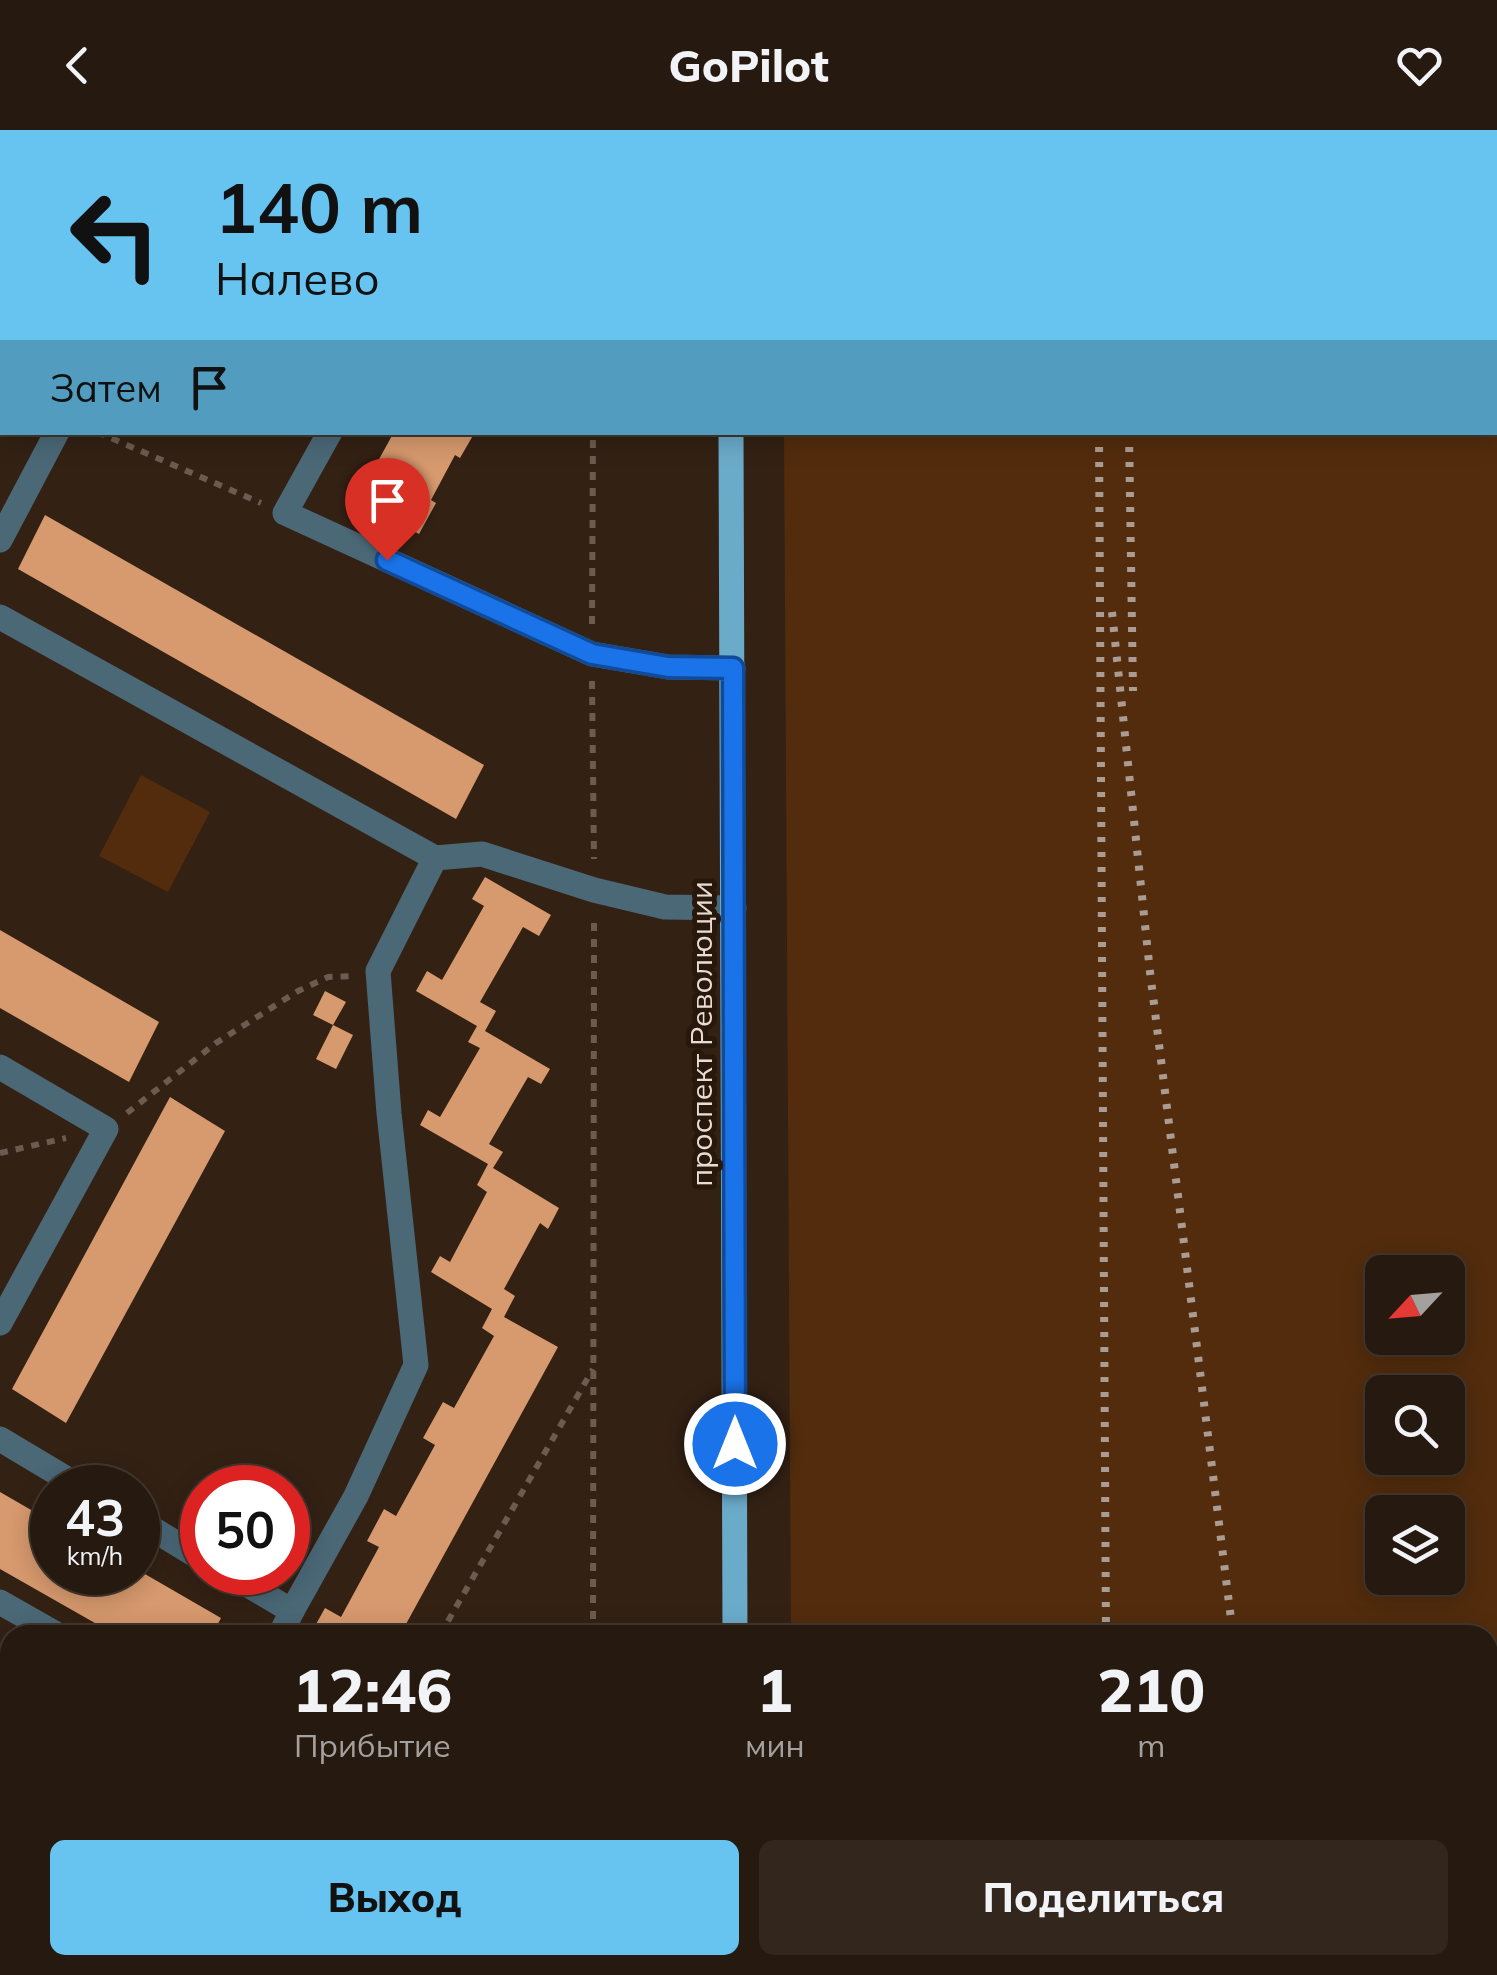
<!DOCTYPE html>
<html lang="ru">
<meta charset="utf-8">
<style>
body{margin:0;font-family:Mulish,sans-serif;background:#32261d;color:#f1f3f6;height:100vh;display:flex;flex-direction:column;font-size:38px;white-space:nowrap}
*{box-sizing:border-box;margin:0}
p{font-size:32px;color:#a4a09e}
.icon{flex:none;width:55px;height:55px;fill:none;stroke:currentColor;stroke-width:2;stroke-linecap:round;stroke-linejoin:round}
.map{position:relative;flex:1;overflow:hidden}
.sheet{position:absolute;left:0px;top:1495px;width:1498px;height:350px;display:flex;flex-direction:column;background:#26190f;border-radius:30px 30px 0 0;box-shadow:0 5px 25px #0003,0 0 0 2px #42382f}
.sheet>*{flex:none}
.banner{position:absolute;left:0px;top:0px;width:1498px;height:305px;box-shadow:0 5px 25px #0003,0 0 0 2px #42382f;background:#67c4f0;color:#111;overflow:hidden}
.needle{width:65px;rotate:244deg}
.tools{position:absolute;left:1365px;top:1125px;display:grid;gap:20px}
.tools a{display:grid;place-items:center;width:100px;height:100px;border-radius:15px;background:#26190f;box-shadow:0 5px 25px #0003,0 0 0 2px #42382f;font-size:50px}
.speed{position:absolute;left:30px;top:1335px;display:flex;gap:20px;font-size:50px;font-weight:700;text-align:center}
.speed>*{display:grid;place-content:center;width:130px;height:130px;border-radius:50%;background:#26190f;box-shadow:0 5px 25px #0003,0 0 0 2px #42382f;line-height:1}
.speed small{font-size:25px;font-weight:400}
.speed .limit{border:15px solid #d22;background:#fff;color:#111}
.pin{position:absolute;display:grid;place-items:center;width:85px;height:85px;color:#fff;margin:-102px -42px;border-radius:50% 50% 50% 0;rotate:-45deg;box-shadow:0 0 10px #0007}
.pin .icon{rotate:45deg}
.me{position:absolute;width:110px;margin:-55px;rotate:0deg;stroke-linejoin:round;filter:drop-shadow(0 0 8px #0008)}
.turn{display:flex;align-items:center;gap:35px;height:210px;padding:0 50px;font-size:45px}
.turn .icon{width:130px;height:130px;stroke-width:2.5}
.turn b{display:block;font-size:70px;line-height:85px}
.then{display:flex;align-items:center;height:95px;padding:0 50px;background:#0003;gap:20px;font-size:38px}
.eta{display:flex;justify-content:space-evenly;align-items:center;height:170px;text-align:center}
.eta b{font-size:60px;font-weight:800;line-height:70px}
.action{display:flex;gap:20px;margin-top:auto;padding:20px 50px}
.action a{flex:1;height:115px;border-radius:15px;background:#67c4f0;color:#111;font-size:40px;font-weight:800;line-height:115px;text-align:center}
.action a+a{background:#32261d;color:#f1f3f6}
header{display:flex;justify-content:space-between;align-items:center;height:130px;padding:0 50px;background:#26190f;font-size:45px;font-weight:800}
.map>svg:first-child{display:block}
.built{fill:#402817}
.green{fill:#522c0d;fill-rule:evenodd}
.building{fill:#d7996e}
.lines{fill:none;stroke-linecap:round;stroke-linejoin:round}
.path{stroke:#6c5b50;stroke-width:6;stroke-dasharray:8 8;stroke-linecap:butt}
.minor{stroke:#4b6877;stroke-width:25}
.major{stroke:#6babca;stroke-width:25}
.rail{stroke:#aa9c92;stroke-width:8;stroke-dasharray:5 10;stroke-linecap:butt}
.route-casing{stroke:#114b97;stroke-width:25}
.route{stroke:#1a73e8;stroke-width:18}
.labels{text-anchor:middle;stroke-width:10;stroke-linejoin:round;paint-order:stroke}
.street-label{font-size:30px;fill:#e9dcd4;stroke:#28170b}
</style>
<header><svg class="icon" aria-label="back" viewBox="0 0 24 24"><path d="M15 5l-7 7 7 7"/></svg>GoPilot<svg class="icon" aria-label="heart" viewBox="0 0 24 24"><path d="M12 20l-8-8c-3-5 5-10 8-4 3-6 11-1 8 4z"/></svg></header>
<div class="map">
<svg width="1497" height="1845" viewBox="0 0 1497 1845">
<rect width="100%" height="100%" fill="#332114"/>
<path class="built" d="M 0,1532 L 10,1537 L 10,1737 L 0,1754 Z"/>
<g class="green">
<path d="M 782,0 L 1497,0 L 1497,1845 L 793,1845 L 793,1835 L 1488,1835 L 1488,1505 L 791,1505 L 784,303 L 1495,302 L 1495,2 ZM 1382,1142 L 1448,1142 L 1448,1208 L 1382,1208 ZM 1382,1262 L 1448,1262 L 1448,1328 L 1382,1328 ZM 1382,1382 L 1448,1382 L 1448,1448 L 1382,1448 Z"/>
<path d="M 141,645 L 210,682 L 168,762 L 99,726 Z"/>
</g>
<g class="building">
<path d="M 394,302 L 475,302 L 460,328 L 455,325 L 431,370 L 436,373 L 419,404 L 352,367 L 362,349 L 367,351 Z"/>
<path d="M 45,385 L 484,635 L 456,689 L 18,439 Z"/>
<path d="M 485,747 L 551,785 L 539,806 L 523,797 L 480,872 L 496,881 L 485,901 L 550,939 L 541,954 L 528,947 L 489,1014 L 503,1022 L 493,1038 L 559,1078 L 548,1099 L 540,1093 L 504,1159 L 515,1166 L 504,1187 L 558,1217 L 400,1505 L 331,1505 L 315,1496 L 325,1478 L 341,1487 L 379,1417 L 367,1411 L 384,1379 L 396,1386 L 435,1315 L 423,1308 L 443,1272 L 454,1278 L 494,1206 L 482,1198 L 492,1179 L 431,1142 L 440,1126 L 450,1132 L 487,1062 L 477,1055 L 488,1034 L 420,995 L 428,980 L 440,987 L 480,918 L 468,912 L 477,896 L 416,861 L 427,841 L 442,850 L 484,776 L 472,769 Z"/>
<path d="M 0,800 L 159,892 L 129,952 L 0,878 Z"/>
<path d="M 325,861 L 346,872 L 333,895 L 313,885 Z"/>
<path d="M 333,895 L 353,905 L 336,939 L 316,929 Z"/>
<path d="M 170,967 L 225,1001 L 66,1293 L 12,1259 Z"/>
<path d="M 0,1362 L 52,1392 L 52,1442 L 138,1440 L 221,1488 L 212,1505 L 116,1505 L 0,1439 Z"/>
<path d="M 65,1835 L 143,1835 L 138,1845 L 59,1845 Z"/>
<path d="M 494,1835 L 548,1835 L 559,1841 L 557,1845 L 488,1845 Z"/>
</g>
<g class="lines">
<g class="path">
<path d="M 408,2 L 410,0"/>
<path d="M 597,2 L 597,0"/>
<path d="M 0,9 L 2,5"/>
<path d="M 97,302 L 261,373"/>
<path d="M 592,494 L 593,302"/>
<path d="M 592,551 L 594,729"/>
<path d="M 127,983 L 216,913 L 298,861 L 328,847 L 352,846"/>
<path d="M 0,1023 L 66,1008"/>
<path d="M 440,1505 L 593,1239"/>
<path d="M 593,1505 L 594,791"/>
<path d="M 593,1835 L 593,1845"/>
<path d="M 32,1845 L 38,1835"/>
</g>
<g class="minor">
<path d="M 282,0 L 289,2"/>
<path d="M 248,2 L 249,0"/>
<path d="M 330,302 L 285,383 L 592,524 L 668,537 L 733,538"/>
<path d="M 0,410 L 57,302"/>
<path d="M 0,487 L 435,728"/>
<path d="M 0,937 L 106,999 L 0,1193"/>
<path d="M 0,1309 L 82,1358"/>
<path d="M 138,1390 L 202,1429"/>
<path d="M 226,1442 L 292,1481 L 280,1505"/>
<path d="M 0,1472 L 58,1505"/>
<path d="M 292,1481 L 356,1366 L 416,1235 L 389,983 L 378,841 L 435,728 L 482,724 L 594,760 L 665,777 L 734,778"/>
<path d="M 636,1835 L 659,1845"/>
<path d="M 183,1845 L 189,1835"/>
<path d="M 422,1845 L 428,1835"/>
</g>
<g class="major">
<path d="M 728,0 L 728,2"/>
<path d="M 731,302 L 735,1505"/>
<path d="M 735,1835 L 735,1845"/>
</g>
<g class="rail">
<path d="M 1096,0 L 1096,2"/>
<path d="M 1099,302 L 1106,1505"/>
<path d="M 1129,302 L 1133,561"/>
<path d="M 1112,482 L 1150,842 L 1233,1505"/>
<path d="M 1108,1835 L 1108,1845"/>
<path d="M 1274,1835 L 1275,1845"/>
</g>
</g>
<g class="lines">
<g class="route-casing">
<path id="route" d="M 387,430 L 592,524 L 668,537 L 733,538 L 735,1314"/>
</g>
<use href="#route" class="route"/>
</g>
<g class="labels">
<g class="street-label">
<text transform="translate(702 904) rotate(-90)" y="10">проспект Революции</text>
</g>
</g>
</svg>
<div class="tools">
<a><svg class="needle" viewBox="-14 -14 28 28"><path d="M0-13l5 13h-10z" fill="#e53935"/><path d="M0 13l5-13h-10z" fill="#a4a09e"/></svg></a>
<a><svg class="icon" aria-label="search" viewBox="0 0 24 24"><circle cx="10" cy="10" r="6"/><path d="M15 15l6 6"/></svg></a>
<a><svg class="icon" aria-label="layers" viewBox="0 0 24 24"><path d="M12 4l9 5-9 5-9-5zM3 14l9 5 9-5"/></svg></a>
</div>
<div class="speed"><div>43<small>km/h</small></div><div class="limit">50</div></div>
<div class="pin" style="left:387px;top:430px;background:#d93025"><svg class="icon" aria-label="arrive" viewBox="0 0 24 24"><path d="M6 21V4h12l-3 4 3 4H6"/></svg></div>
<svg class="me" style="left:735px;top:1314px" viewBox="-20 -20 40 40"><circle r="17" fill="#1a73e8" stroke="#fff" stroke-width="3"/><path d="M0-11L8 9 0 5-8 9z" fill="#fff"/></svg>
<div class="banner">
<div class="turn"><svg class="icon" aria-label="left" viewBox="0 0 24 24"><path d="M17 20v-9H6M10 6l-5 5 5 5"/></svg><div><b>140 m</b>Налево</div></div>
<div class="then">Затем<svg class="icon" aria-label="arrive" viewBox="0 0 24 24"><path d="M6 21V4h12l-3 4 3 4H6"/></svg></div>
</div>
<section class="sheet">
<div class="eta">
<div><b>12:46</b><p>Прибытие</p></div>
<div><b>1</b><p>мин</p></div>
<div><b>210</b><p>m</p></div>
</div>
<div class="action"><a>Выход</a><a>Поделиться</a></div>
</section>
</div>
